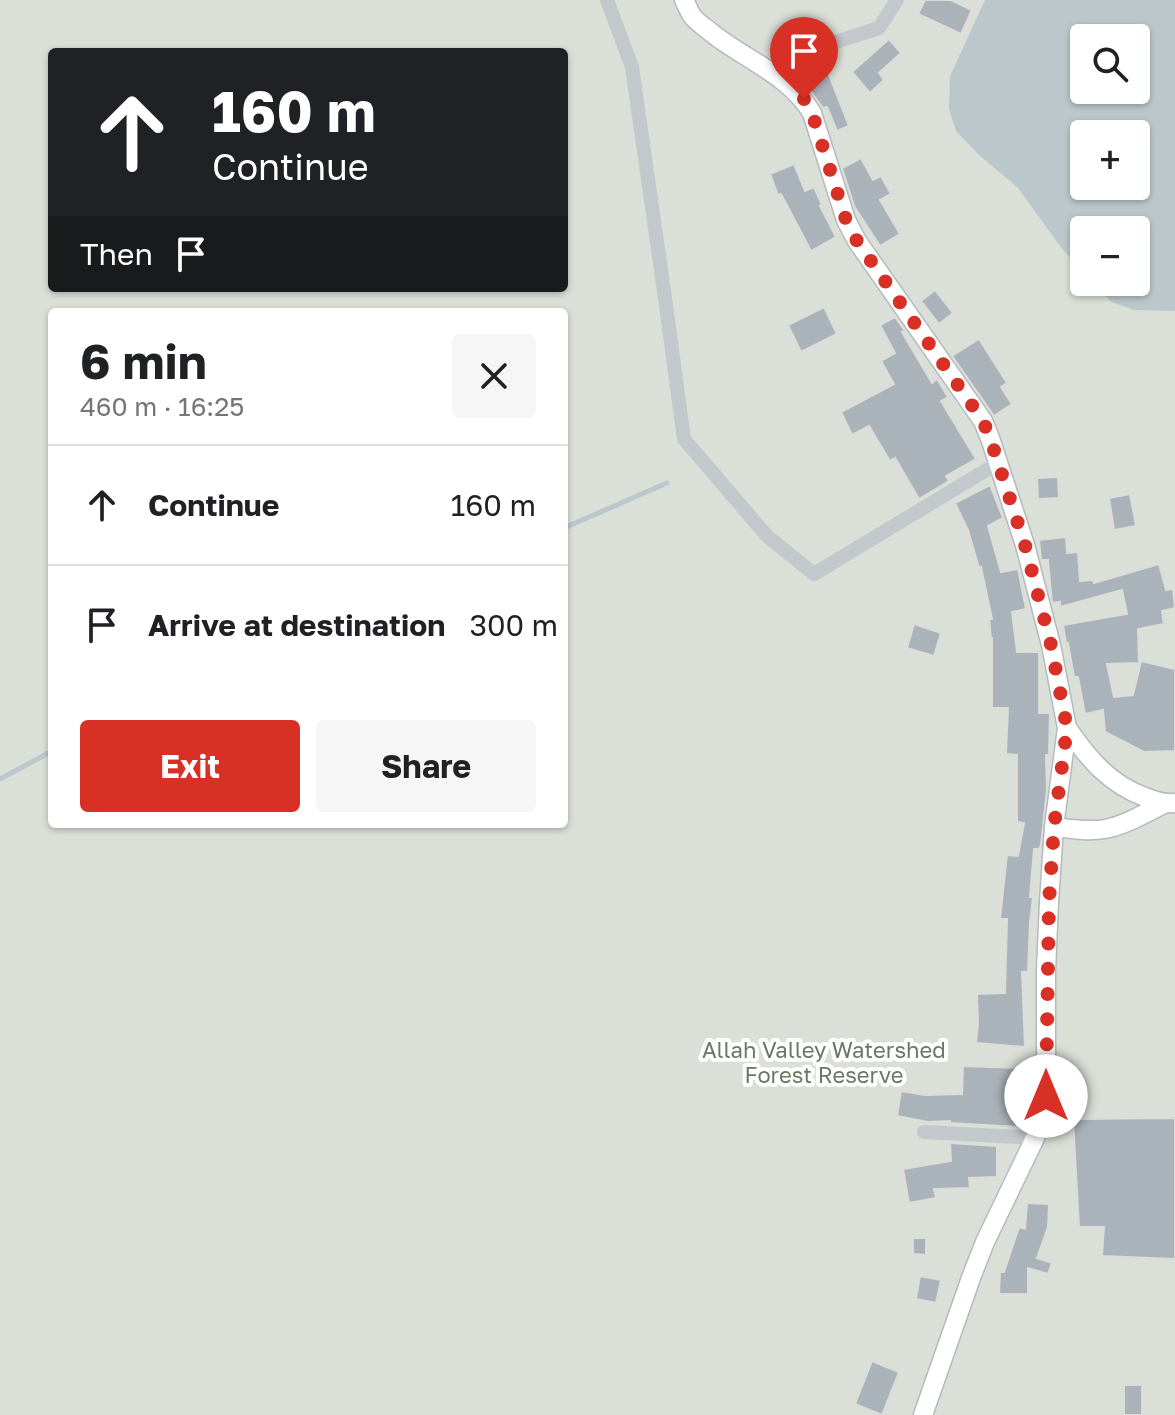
<!DOCTYPE html>
<meta charset="utf-8">
<style>
body{margin:0;font-family:"Golos Text",sans-serif;background:#f6f6f6;color:#202124;height:100vh;display:flex;flex-direction:column;font-size:30px;white-space:nowrap}
*{box-sizing:border-box;margin:0}
p{font-size:26px;color:#757577}
.icon{flex:none;width:44px;height:44px;fill:none;stroke:currentColor;stroke-width:2;stroke-linecap:round;stroke-linejoin:round}
.map{position:relative;flex:1;overflow:hidden}
.details{position:absolute;left:48px;top:308px;width:520px;height:520px;display:flex;flex-direction:column;background:#fff;border-radius:8px;box-shadow:0 2px 6px #0004}
.details>*{flex:none}
.banner{position:absolute;left:48px;top:48px;width:520px;height:244px;border-radius:8px;box-shadow:0 2px 6px #0004;background:#202124;color:#fff;overflow:hidden}
.buttons{position:absolute;left:1070px;top:24px;display:grid;gap:16px}
.buttons a{display:grid;place-items:center;width:80px;height:80px;border-radius:8px;background:#fff;box-shadow:0 2px 6px #0004;font-size:40px}
.pin{position:absolute;display:grid;place-items:center;width:68px;height:68px;color:#fff;margin:-82px -34px;border-radius:50% 50% 50% 0;rotate:-45deg;box-shadow:0 0 8px #0007}
.pin .icon{rotate:45deg}
.me{position:absolute;width:88px;margin:-44px;rotate:0deg;stroke-linejoin:round;filter:drop-shadow(0 0 6px #0008)}
.turn{display:flex;align-items:center;gap:28px;height:168px;padding:0 32px;font-size:36px}
.turn .icon{width:104px;height:104px;stroke-width:2.5}
.turn b{display:block;font-size:56px;line-height:68px}
.then{display:flex;align-items:center;height:76px;padding:0 32px;background:#0003;gap:16px;font-size:30px}
.round{display:grid;place-items:center;flex:none;width:84px;height:84px;border-radius:8px;background:#f6f6f6}
.summary{display:flex;align-items:center;justify-content:space-between;height:136px;padding:0 32px}
h1{font-size:48px;font-weight:700;line-height:60px}
.action{display:flex;gap:16px;margin-top:auto;padding:16px 32px}
.action a{flex:1;height:92px;border-radius:8px;background:#d93025;color:#fff;font-size:32px;font-weight:700;line-height:92px;text-align:center}
.action a+a{background:#f6f6f6;color:#202124}
ul{padding:0;list-style:none}
li{display:flex;align-items:center;gap:24px;height:120px;padding:0 32px;border-top:2px solid #e0e0e0}
li div{flex:1}
li b{display:block;font-size:30px}
li em{font-style:normal}
.map>svg:first-child{display:block}
.green{fill:#dadfd7;fill-rule:evenodd}
.water{fill:#bbc7cb;fill-rule:evenodd}
.lines{fill:none;stroke-linecap:round;stroke-linejoin:round}
.stream{stroke:#bbc7cb;stroke-width:5}
.building{fill:#aab3b9;stroke:#dcdcda;stroke-width:2}
.major-casing{stroke:#b5babe;stroke-width:21}
.minor{stroke:#c3c8cc;stroke-width:14}
.major{stroke:#fff;stroke-width:18}
.route{stroke:#d93025;stroke-width:14;stroke-dasharray:0 25.2}
.labels{text-anchor:middle;stroke-width:8;stroke-linejoin:round;paint-order:stroke}
.park-label{font-size:22px;fill:#687a64;stroke:#fff}
</style>
<div class="map">
<svg width="1175" height="1415" viewBox="0 0 1175 1415">
<rect width="100%" height="100%" fill="#fafaf8"/>
<path class="green" d="M 0,0 L 1175,0 L 1175,1415 L 0,1415 ZM 1084,38 L 1136,38 L 1136,90 L 1084,90 ZM 52,52 L 564,52 L 564,288 L 52,288 ZM 1084,134 L 1136,134 L 1136,186 L 1084,186 ZM 1084,230 L 1136,230 L 1136,282 L 1084,282 ZM 52,312 L 564,312 L 564,824 L 52,824 Z"/>
<path class="water" d="M 985,0 L 1175,0 L 1175,311 L 1134,310 L 1112,302 L 1090,282 L 1136,282 L 1136,230 L 1084,230 L 1084,274 L 1060,246 L 1018,188 L 978,154 L 956,131 L 949,109 L 950,76 ZM 1084,38 L 1136,38 L 1136,90 L 1084,90 ZM 1084,134 L 1136,134 L 1136,186 L 1084,186 Z"/>
<g class="lines">
<g class="stream">
<path d="M 564,528 L 667,483"/>
<path d="M 0,779 L 52,751"/>
</g>
</g>
<g class="building">
<path d="M 925,0 L 951,0 L 972,10 L 961,34 L 918,14 Z"/>
<path d="M 889,39 L 901,53 L 879,73 L 884,80 L 870,93 L 852,72 Z"/>
<path d="M 822,57 L 849,126 L 837,131 L 827,107 L 823,108 L 809,89 L 805,80 L 811,78 L 806,62 Z"/>
<path d="M 861,158 L 873,180 L 881,176 L 891,194 L 880,200 L 900,234 L 880,246 L 854,206 L 842,168 Z"/>
<path d="M 794,164 L 805,191 L 814,187 L 822,205 L 820,206 L 836,237 L 811,251 L 781,194 L 778,195 L 770,174 Z"/>
<path d="M 935,290 L 953,313 L 939,324 L 921,301 Z"/>
<path d="M 824,307 L 837,334 L 801,352 L 788,325 Z"/>
<path d="M 895,317 L 905,331 L 902,332 L 932,383 L 937,379 L 948,397 L 941,401 L 976,459 L 946,476 L 949,481 L 919,499 L 895,458 L 890,461 L 869,426 L 852,435 L 841,412 L 894,384 L 881,361 L 895,353 L 880,325 Z"/>
<path d="M 979,339 L 1007,383 L 1001,387 L 1012,404 L 994,416 L 952,356 Z"/>
<path d="M 1058,477 L 1059,498 L 1038,499 L 1037,478 Z"/>
<path d="M 990,485 L 1003,518 L 988,526 L 1001,572 L 1018,569 L 1026,609 L 1012,612 L 1017,652 L 1039,652 L 1039,713 L 1050,713 L 1049,755 L 1046,755 L 1047,789 L 1041,845 L 1039,849 L 1034,849 L 1030,897 L 1033,897 L 1030,922 L 1028,972 L 1022,972 L 1025,1047 L 976,1043 L 978,1023 L 977,994 L 1005,993 L 1007,919 L 1000,919 L 1007,855 L 1018,856 L 1024,823 L 1017,822 L 1017,755 L 1006,754 L 1008,708 L 992,708 L 992,638 L 991,638 L 989,619 L 992,619 L 981,567 L 979,568 L 968,530 L 955,503 Z"/>
<path d="M 1130,494 L 1136,526 L 1114,530 L 1109,498 Z"/>
<path d="M 1066,537 L 1067,553 L 1078,552 L 1080,581 L 1093,580 L 1094,583 L 1159,564 L 1166,590 L 1173,589 L 1175,608 L 1162,611 L 1164,624 L 1138,629 L 1139,663 L 1107,664 L 1114,697 L 1133,695 L 1141,661 L 1175,669 L 1175,751 L 1144,752 L 1105,732 L 1103,710 L 1085,714 L 1078,677 L 1074,677 L 1068,643 L 1066,644 L 1063,625 L 1127,614 L 1122,590 L 1060,607 L 1060,602 L 1052,603 L 1048,560 L 1041,560 L 1039,540 Z"/>
<path d="M 914,624 L 941,633 L 934,656 L 907,648 Z"/>
<path d="M 963,1066 L 1020,1068 L 1018,1127 L 950,1123 L 950,1121 L 928,1122 L 897,1116 L 901,1091 L 925,1095 L 962,1094 Z"/>
<path d="M 1175,1118 L 1175,1259 L 1102,1256 L 1104,1227 L 1079,1227 L 1073,1119 Z"/>
<path d="M 950,1143 L 997,1146 L 997,1177 L 969,1178 L 970,1188 L 934,1189 L 936,1198 L 909,1203 L 903,1169 L 951,1161 Z"/>
<path d="M 1027,1203 L 1049,1204 L 1048,1227 L 1037,1258 L 1052,1263 L 1048,1274 L 1028,1268 L 1028,1294 L 999,1294 L 1000,1272 L 1004,1272 L 1019,1227 L 1025,1229 Z"/>
<path d="M 913,1238 L 926,1238 L 926,1255 L 913,1254 Z"/>
<path d="M 920,1276 L 941,1280 L 936,1303 L 916,1299 Z"/>
<path d="M 872,1361 L 899,1372 L 882,1415 L 855,1404 Z"/>
<rect x="1124" y="1385" width="18" height="30"/>
</g>
<g class="lines">
<g class="major-casing">
<g id="major">
<path d="M 684,0 C 687,5 689,12 693,17 C 698,23 706,28 713,34 C 746,60 789,75 812,113 L 846,220 L 857,241 L 983,421 L 990,438 L 1025,545 L 1051,645 L 1067,728 L 1054,827 L 1049,902 L 1046,971 L 1046,1096 L 1044,1111 L 1035,1138 L 985,1242 L 972,1275 L 923,1415"/>
<path d="M 1067,728 C 1088,758 1109,784 1145,797 C 1155,801 1164,804 1175,803"/>
<path d="M 1054,827 C 1071,829 1088,832 1105,829 C 1126,825 1145,813 1164,804"/>
</g>
</g>
<g class="minor">
<path d="M 607,0 L 632,67 L 665,298 L 684,439 L 767,536 L 814,574 L 998,463"/>
<path d="M 769,70 L 795,55 L 879,28 L 897,0"/>
<path d="M 924,1132 L 1035,1138"/>
</g>
<use href="#major" class="major"/>
</g>
<g class="lines">
<path class="route" d="M 804,99 L 812,113 L 846,220 L 857,241 L 983,421 L 990,438 L 1025,545 L 1051,645 L 1067,728 L 1054,827 L 1049,902 L 1046,1096"/>
</g>
<g class="labels">
<g class="park-label">
<text x="824" y="1058">Allah Valley Watershed<tspan x="824" dy="25">Forest Reserve</tspan></text>
</g>
</g>
</svg>
<div class="buttons">
<a><svg class="icon" aria-label="search" viewBox="0 0 24 24"><circle cx="10" cy="10" r="6"/><path d="M15 15l6 6"/></svg></a>
<a>+</a>
<a>−</a>
</div>
<div class="pin" style="left:804px;top:99px;background:#d93025"><svg class="icon" aria-label="arrive" viewBox="0 0 24 24"><path d="M6 21V4h12l-3 4 3 4H6"/></svg></div>
<svg class="me" style="left:1046px;top:1096px" viewBox="-20 -20 40 40"><circle r="19" fill="#fff"/><path d="M0-13L10 11 0 6-10 11z" fill="#d93025"/></svg>
<div class="banner">
<div class="turn"><svg class="icon" aria-label="ahead" viewBox="0 0 24 24"><path d="M12 20V5M6 11l6-6 6 6"/></svg><div><b>160 m</b>Continue</div></div>
<div class="then">Then<svg class="icon" aria-label="arrive" viewBox="0 0 24 24"><path d="M6 21V4h12l-3 4 3 4H6"/></svg></div>
</div>
<section class="details">
<div class="summary"><div><h1>6 min</h1><p>460 m · 16:25</p></div><a class="round"><svg class="icon" aria-label="close" viewBox="0 0 24 24"><path d="M6 6l12 12M18 6L6 18"/></svg></a></div>
<ul>
<li><svg class="icon" aria-label="ahead" viewBox="0 0 24 24"><path d="M12 20V5M6 11l6-6 6 6"/></svg><div><b>Continue</b></div><em>160 m</em></li>
<li><svg class="icon" aria-label="arrive" viewBox="0 0 24 24"><path d="M6 21V4h12l-3 4 3 4H6"/></svg><div><b>Arrive at destination</b></div><em>300 m</em></li>
</ul>
<div class="action"><a>Exit</a><a>Share</a></div>
</section>
</div>
